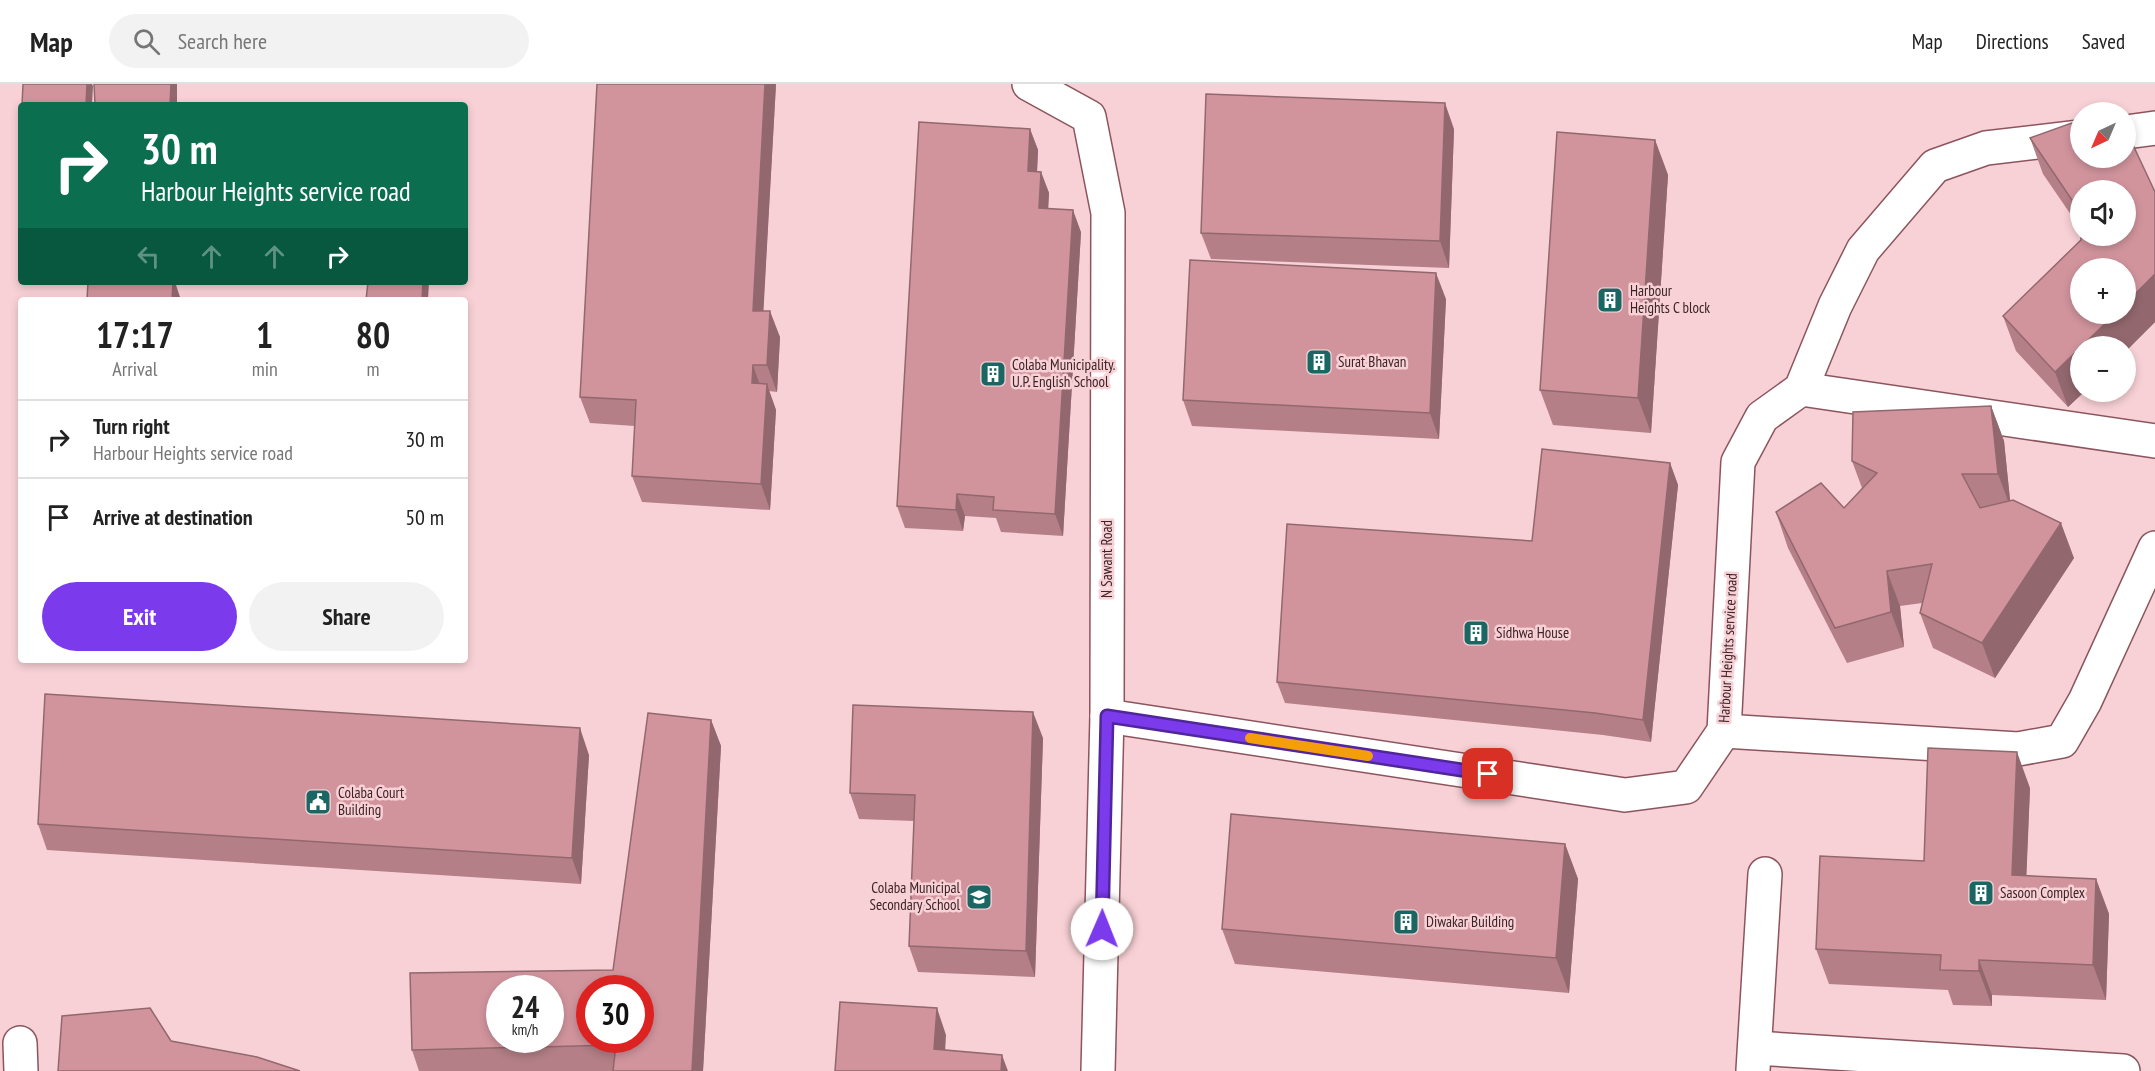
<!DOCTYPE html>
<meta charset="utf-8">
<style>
body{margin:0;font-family:"PT Sans Narrow",sans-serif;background:#f2f2f2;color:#222;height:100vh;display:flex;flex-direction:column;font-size:22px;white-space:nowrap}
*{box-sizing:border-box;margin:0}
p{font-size:20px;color:#767676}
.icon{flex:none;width:33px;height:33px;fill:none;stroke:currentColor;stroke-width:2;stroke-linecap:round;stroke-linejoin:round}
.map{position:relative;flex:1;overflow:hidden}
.side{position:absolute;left:18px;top:213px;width:450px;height:366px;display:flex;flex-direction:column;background:#fff;border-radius:6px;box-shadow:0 3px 9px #0003}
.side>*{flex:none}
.hud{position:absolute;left:18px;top:18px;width:450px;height:183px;border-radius:6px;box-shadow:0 3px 9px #0003;background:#0b6e4f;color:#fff;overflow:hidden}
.needle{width:39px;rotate:224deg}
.controls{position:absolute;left:2070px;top:18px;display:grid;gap:12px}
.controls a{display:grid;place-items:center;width:66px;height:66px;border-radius:50%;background:#fff;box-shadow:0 3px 9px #0003;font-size:30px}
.speed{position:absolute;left:486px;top:891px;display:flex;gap:12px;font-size:30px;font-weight:700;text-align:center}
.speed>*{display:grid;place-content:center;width:78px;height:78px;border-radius:50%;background:#fff;box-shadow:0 3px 9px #0003;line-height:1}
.speed small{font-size:15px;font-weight:400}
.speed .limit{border:9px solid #d22;background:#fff;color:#111}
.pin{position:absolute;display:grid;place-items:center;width:51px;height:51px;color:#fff;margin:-26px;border-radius:12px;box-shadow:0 3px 9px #0006}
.me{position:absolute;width:66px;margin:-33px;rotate:1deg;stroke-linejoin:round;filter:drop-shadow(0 0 4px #0008)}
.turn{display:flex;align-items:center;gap:21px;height:126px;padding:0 24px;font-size:27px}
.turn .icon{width:78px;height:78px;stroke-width:2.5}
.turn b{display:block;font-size:42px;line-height:51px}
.lanes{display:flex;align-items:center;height:57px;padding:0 24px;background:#0003;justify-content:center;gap:30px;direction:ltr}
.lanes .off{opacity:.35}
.eta{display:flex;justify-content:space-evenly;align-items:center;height:102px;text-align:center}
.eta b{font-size:36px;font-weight:700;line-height:42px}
.button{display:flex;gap:12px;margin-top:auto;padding:12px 24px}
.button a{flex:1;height:69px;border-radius:36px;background:#7c3aed;color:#fff;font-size:24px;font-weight:700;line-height:69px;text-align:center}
.button a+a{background:#f2f2f2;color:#222}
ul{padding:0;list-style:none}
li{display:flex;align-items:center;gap:18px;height:78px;padding:0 24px;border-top:2px solid #e0e0e0}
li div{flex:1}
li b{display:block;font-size:22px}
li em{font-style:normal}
header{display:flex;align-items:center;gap:36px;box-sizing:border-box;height:84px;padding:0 30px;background:#fff;border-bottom:2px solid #e0e0e0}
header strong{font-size:28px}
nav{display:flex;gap:33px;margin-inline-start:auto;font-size:21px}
.search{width:420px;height:54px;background:#f2f2f2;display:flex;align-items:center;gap:15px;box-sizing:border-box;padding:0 21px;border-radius:33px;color:#767676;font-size:22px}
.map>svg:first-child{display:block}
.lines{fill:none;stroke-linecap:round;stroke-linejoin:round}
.street-casing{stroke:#8c555e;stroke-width:36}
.street{stroke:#fff;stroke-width:33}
.wall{fill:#b47f87}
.shaded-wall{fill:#92686e}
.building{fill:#d1949d;stroke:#92686e;stroke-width:1.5;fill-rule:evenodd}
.route-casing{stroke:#51269a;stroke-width:15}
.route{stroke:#7c3aed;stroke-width:10}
.slow{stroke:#f59e0b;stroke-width:10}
.labels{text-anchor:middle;stroke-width:5;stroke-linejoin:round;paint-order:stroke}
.poi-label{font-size:15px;fill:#3b2326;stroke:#f8d1d6;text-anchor:start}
.street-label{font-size:15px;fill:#3b2326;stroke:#f8d1d6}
</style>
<header>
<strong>Map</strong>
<div class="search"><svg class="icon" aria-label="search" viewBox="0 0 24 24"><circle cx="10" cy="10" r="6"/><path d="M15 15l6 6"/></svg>Search here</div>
<nav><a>Map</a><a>Directions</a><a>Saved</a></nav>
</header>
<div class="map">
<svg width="2155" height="987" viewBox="0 0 2155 987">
<rect width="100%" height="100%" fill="#f8d1d6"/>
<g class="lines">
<g class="street-casing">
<g id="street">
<path d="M 1029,0 L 1089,33 L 1108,129 L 1107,632 L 1098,987"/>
<path d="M 2126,48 L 2155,44"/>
<path d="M 1801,305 L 2155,357"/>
<path d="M 1107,632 L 1625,711 L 1686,703 L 1724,647 L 1738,378 L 1762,333 L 1801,305 L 1835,222 L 1863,166 L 1935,82 L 1986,64 L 2080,53"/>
<path d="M 1724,647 L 2018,665 L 2062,657 L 2085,617 L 2155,464"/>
<path d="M 20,959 L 21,987"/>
<path d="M 1755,964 L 2123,987"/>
<path d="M 1753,986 L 1765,790"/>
</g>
</g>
<use href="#street" class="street"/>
</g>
<g class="wall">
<path d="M 597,0 L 776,0 L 763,227 L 780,253 L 777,308 L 769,307 L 776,326 L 770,426 L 642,418 L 632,392 L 635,342 L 590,339 L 580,313 Z"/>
<path d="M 1030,45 L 1038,66 L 1037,88 L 1041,88 L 1049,109 L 1048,125 L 1081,148 L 1063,452 L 1001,448 L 996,434 L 965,432 L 963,447 L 905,444 L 897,422 Z"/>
<path d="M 1454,45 L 1449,184 L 1211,175 L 1201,149 Z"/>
<path d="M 2030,54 L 2155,108 L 2155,238 L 2126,267 L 2126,262 L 2080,308 L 2084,308 L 2068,323 L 2016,267 L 2003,232 L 2126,152 L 2080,106 L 2080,144 L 2043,90 Z"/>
<path d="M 1655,56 L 1668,91 L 1651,349 L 1553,341 L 1540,306 Z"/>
<path d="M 1446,215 L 1439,355 L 1192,342 L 1183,316 Z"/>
<path d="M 1991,322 L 2004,357 L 2010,417 L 2074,474 L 1995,594 L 1933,564 L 1920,529 L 1922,519 L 1900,522 L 1904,563 L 1847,579 L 1788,464 L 1776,428 L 1844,424 L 1862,404 L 1852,377 Z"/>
<path d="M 1670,379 L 1678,401 L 1651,658 L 1603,651 L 1285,619 L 1277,598 Z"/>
<path d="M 711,636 L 721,662 L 703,987 L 419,987 L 412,966 L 613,886 Z"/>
<path d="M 1043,654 L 1035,893 L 918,888 L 909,862 L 914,737 L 859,735 L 850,709 Z"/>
<path d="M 589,671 L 581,800 L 47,766 L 38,740 Z"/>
<path d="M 2030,704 L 2026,792 L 2096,795 L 2109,830 L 2106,916 L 1992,911 L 1992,922 L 1953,921 L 1948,906 L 1829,900 L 1816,865 L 1924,777 Z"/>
<path d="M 1565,760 L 1578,795 L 1569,909 L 1235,880 L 1222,845 Z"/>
</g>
<g class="shaded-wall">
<path d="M 87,0 L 92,0 L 93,2 L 92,21 L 86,21 Z"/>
<path d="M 171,0 L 177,0 L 177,21 L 170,21 Z"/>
<path d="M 765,0 L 776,0 L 762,253 L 753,227 Z"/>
<path d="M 1445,19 L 1454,45 L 1449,184 L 1440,157 Z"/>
<path d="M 1030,45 L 1038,66 L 1036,109 L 1028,87 Z"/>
<path d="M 1655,56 L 1668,91 L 1651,349 L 1638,314 Z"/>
<path d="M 1041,88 L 1049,109 L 1047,146 L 1039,124 Z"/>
<path d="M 1073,126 L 1081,148 L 1063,452 L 1055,430 Z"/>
<path d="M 1436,189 L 1446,215 L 1439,355 L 1430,329 Z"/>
<path d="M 2154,191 L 2155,195 L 2155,238 L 2126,267 L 2126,262 L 2081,262 L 2115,230 L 2126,230 L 2126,219 Z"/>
<path d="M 173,198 L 175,198 L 180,213 L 180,216 L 172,216 Z"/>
<path d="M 423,198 L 429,198 L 428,216 L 422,216 Z"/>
<path d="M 770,227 L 780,253 L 777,308 L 767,281 Z"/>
<path d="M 2080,263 L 2080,308 L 2084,308 L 2068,323 L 2055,288 Z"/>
<path d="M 753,281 L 762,307 L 752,299 Z"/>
<path d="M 767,300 L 776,326 L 770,426 L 761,400 Z"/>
<path d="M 1991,322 L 2004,357 L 2011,425 L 1998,390 Z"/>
<path d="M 1670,379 L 1678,401 L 1651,658 L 1643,636 Z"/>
<path d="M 957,410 L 965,432 L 963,447 L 956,426 Z"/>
<path d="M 2061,439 L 2074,474 L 1995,594 L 1982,559 Z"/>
<path d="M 1887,487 L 1900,522 L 1904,563 L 1891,528 Z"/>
<path d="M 1033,628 L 1043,654 L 1035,893 L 1026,867 Z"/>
<path d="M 711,636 L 721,662 L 703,987 L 692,987 Z"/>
<path d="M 580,644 L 589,671 L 581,800 L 572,774 Z"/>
<path d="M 2017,668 L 2030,704 L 2025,827 L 2012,791 Z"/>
<path d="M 1565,760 L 1578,795 L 1569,909 L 1556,874 Z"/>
<path d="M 2096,795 L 2109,830 L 2106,916 L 2093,881 Z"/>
<path d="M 1979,876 L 1992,911 L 1992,922 L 1979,887 Z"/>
<path d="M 937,924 L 946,951 L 944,987 L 934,965 Z"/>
<path d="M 1002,971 L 1008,987 L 1001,987 Z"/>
</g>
<g class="building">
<path d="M 23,0 L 87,0 L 86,21 L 22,21 Z"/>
<path d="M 94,0 L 171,0 L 170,21 L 95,21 Z"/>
<path d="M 597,0 L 765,0 L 753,227 L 770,227 L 767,281 L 753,281 L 752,299 L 767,300 L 761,400 L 632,392 L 636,316 L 580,313 Z"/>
<path d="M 1206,10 L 1445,19 L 1440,157 L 1201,149 Z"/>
<path d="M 2115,24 L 2117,28 L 2102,28 Z"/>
<path d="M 2080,36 L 2080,74 L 2126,74 L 2126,46 L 2155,108 L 2155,192 L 2154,191 L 2126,219 L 2126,184 L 2080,184 L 2080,230 L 2115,230 L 2055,288 L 2003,232 L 2081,156 L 2081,152 L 2126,152 L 2126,106 L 2080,106 L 2080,128 L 2030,54 Z"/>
<path d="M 919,38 L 1030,45 L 1028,87 L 1041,88 L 1039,124 L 1073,126 L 1055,430 L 993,426 L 994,413 L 957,410 L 956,426 L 897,422 Z"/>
<path d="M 1557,48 L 1655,56 L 1638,314 L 1540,306 Z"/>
<path d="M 21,86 L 21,145 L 20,145 Z"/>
<path d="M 1190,176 L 1436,189 L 1430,329 L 1183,316 Z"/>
<path d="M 88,198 L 173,198 L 172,216 L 87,216 Z"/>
<path d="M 368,198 L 423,198 L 422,216 L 366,216 Z"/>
<path d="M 1991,322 L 1998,390 L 1962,390 L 1980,424 L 2013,416 L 2061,439 L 1982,559 L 1920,529 L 1932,480 L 1887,487 L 1891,528 L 1835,544 L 1776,428 L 1821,399 L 1844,424 L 1877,389 L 1852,377 L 1853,328 Z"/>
<path d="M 1542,365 L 1670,379 L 1643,636 L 1595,629 L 1277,598 L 1287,440 L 1532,457 Z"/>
<path d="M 45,610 L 580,644 L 572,774 L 38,740 Z"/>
<path d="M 853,621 L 1033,628 L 1026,867 L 909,862 L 915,711 L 850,709 Z"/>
<path d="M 648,629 L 711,636 L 692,987 L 613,987 L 616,961 L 412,966 L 410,889 L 613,886 ZM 500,904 L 550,904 L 550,956 L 500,956 ZM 590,904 L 640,904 L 640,956 L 590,956 Z"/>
<path d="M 1928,664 L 2017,668 L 2012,791 L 2096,795 L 2093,881 L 1979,876 L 1979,887 L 1940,886 L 1941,871 L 1816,865 L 1820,772 L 1924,777 Z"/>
<path d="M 1231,730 L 1565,760 L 1556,874 L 1222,845 Z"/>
<path d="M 840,918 L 937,924 L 934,965 L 1002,971 L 1001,987 L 835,987 Z"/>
<path d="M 150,924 L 171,957 L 257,973 L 300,987 L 58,987 L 62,932 Z"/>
</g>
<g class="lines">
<g class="route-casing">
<path id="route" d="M 1102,845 L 1107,632 L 1488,690"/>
</g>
<use href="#route" class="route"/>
<path class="slow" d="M 1250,654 L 1368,672"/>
</g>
<defs>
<g id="building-square" transform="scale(1.35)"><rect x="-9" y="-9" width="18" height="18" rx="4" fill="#196662" stroke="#f8d1d6"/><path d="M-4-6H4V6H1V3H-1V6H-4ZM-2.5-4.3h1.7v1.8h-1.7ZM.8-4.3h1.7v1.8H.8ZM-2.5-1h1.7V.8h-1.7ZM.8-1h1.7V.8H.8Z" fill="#fff"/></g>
<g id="civic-square" transform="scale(1.35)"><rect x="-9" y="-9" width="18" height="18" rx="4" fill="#196662" stroke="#f8d1d6"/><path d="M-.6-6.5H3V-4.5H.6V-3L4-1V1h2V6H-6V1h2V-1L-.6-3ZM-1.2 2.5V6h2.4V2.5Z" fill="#fff"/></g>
<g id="school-square" transform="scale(1.35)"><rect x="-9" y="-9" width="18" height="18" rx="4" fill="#196662" stroke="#f8d1d6"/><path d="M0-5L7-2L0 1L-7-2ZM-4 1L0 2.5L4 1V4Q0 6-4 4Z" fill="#fff"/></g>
</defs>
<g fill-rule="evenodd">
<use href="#building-square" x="1610" y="216"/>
<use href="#building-square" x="1319" y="278"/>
<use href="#building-square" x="993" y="290"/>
<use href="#building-square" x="1476" y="549"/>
<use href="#civic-square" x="318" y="718"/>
<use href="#building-square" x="1981" y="809"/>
<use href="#school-square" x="979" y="813"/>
<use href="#building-square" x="1406" y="838"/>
</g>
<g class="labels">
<g class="poi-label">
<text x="1630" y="212">Harbour<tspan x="1630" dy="17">Heights C block</tspan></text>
<text x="1338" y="283">Surat Bhavan</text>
<text x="1012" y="286">Colaba Municipality.<tspan x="1012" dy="17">U.P. English School</tspan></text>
<text x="1496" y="554">Sidhwa House</text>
<text x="338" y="714">Colaba Court<tspan x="338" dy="17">Building</tspan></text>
<text x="960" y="809" text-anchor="end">Colaba Municipal<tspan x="960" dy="17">Secondary School</tspan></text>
<text x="2000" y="814">Sasoon Complex</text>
<text x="1426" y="843">Diwakar Building</text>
</g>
<g class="street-label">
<text transform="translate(1107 475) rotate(-90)" y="5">N Sawant Road</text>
<text transform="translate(1728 564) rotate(-87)" y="5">Harbour Heights service road</text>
</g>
</g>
</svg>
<div class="controls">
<a><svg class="needle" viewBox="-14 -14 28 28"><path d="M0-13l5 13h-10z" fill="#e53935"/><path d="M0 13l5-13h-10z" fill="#767676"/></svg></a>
<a><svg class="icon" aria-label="sound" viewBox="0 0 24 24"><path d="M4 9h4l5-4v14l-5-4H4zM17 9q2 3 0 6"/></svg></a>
<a>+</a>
<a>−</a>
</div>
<div class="speed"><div>24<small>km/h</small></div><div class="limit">30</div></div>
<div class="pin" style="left:1488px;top:690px;background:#d93025"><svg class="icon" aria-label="arrive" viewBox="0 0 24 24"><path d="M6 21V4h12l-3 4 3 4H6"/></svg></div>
<svg class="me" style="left:1102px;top:845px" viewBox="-20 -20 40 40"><circle r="19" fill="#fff"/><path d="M0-13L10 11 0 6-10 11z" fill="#7c3aed"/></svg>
<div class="hud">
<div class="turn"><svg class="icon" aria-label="right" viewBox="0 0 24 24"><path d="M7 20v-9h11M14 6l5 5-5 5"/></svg><div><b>30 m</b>Harbour Heights service road</div></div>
<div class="lanes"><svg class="icon off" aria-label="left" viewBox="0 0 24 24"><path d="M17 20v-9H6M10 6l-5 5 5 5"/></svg><svg class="icon off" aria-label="ahead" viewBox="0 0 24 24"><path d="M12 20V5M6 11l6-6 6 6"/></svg><svg class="icon off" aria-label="ahead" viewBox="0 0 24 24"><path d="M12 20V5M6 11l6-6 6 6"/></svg><svg class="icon" aria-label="right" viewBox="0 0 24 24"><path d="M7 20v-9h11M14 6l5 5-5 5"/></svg></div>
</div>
<section class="side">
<div class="eta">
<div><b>17:17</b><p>Arrival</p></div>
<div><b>1</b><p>min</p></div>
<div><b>80</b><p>m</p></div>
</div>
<ul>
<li><svg class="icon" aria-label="right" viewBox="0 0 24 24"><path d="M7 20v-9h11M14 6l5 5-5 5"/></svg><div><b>Turn right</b><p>Harbour Heights service road</p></div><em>30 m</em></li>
<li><svg class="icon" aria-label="arrive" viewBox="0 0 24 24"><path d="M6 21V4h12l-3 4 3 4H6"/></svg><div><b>Arrive at destination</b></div><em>50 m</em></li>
</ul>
<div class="button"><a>Exit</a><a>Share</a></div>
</section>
</div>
